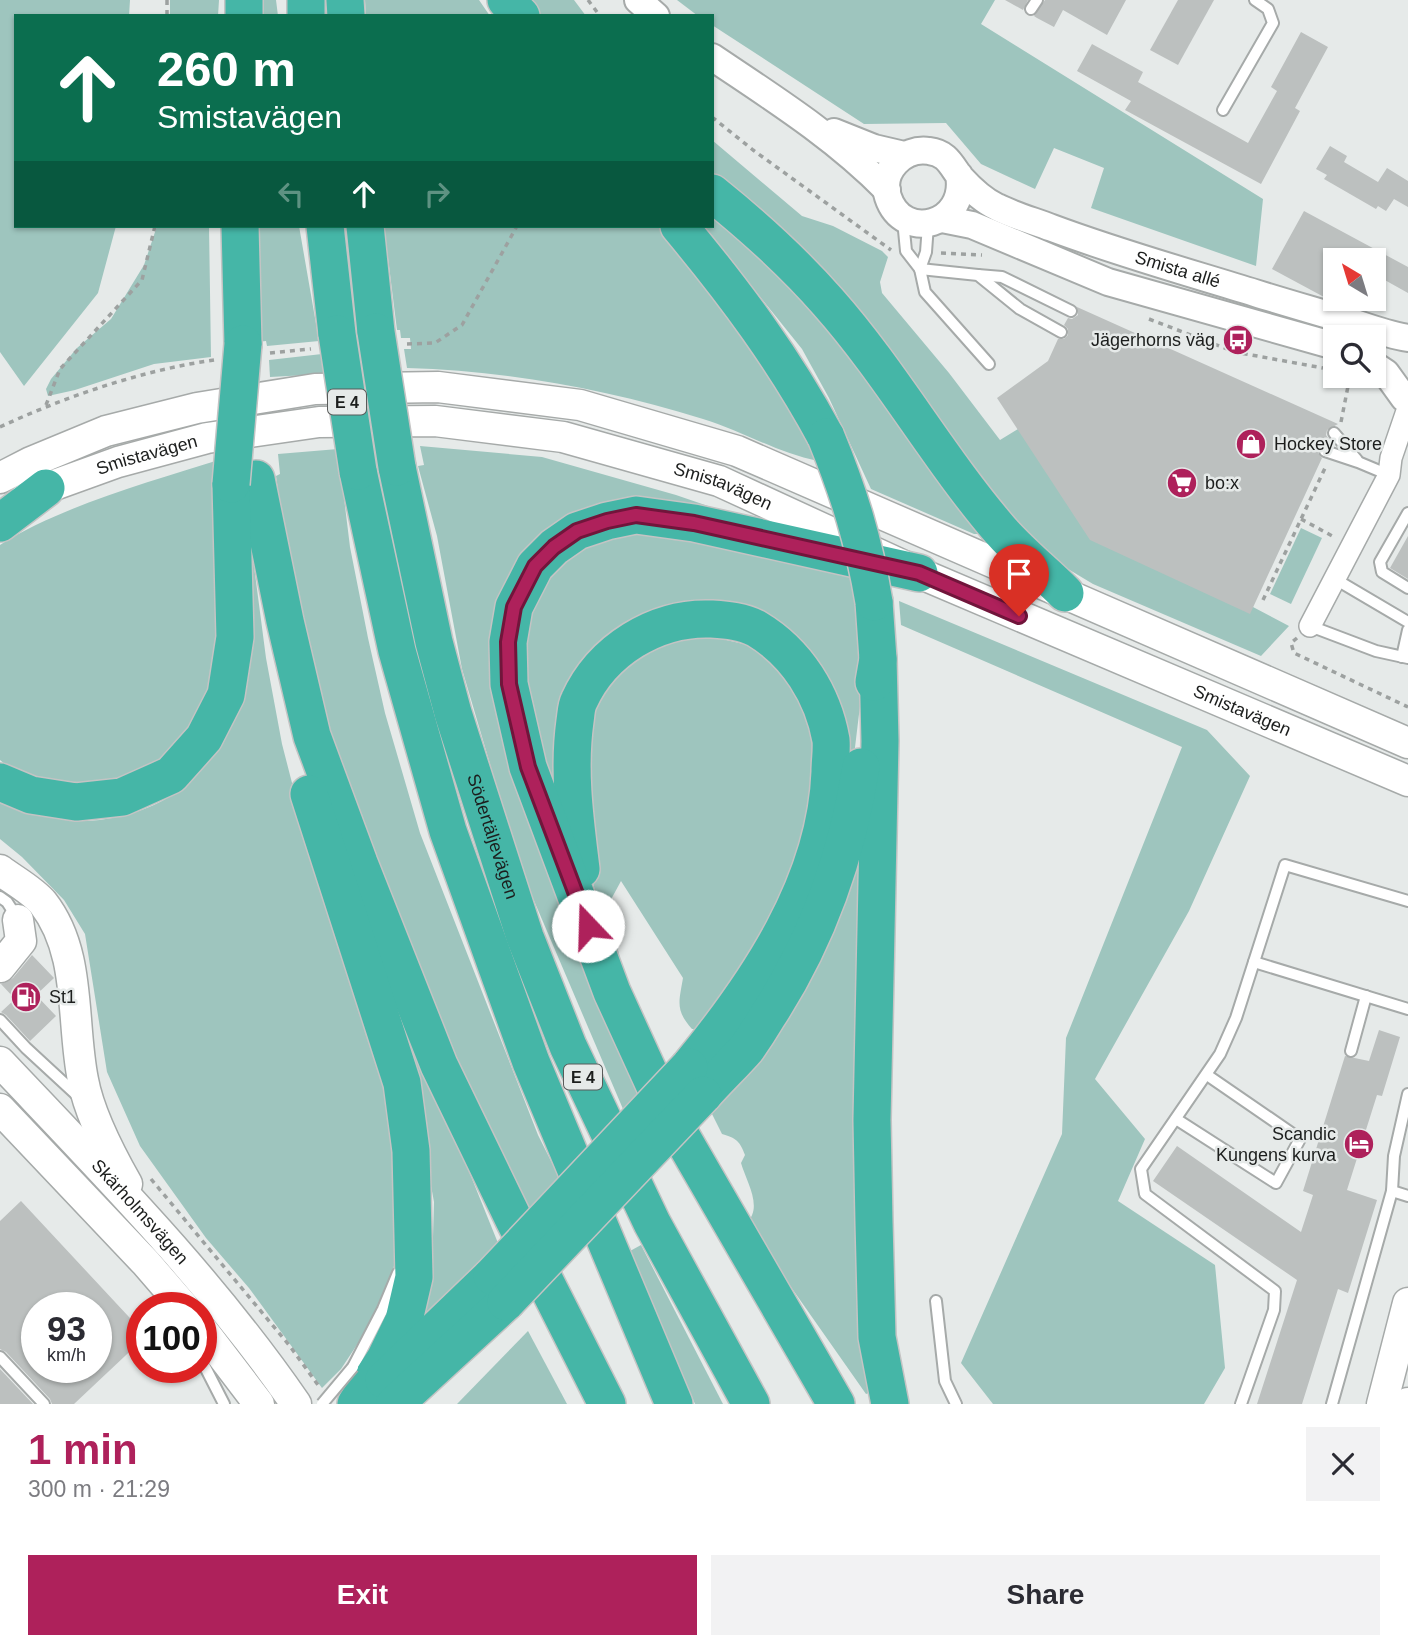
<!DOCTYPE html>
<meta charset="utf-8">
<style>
body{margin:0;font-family:Helvetica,sans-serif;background:#f2f2f3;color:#2b2b33;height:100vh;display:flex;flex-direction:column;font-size:26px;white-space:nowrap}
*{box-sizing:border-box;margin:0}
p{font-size:23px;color:#7c7c81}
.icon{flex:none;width:38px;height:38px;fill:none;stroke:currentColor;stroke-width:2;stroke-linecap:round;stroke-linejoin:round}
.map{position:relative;height:1404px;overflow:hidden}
.side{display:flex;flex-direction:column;background:#fff;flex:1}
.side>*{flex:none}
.banner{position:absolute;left:14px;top:14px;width:700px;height:214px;border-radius:0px;box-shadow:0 2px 5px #0004;background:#0b6e4f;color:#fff;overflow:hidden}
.needle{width:46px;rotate:322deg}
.controls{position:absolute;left:1323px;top:248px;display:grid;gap:14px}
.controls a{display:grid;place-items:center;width:63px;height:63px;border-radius:0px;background:#fff;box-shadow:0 2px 5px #0004;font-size:35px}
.speed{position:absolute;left:21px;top:1292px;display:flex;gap:14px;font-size:35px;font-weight:700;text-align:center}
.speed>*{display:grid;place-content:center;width:91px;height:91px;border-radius:50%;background:#fff;box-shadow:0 2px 5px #0004;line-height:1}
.speed small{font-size:18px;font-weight:400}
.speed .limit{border:10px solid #d22;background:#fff;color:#111}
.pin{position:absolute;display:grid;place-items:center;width:60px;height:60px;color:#fff;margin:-72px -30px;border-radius:50% 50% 50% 0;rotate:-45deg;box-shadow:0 0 7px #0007}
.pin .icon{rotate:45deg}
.me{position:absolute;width:77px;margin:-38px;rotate:339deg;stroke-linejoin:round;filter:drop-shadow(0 0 5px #0008)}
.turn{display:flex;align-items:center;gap:24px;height:147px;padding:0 28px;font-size:32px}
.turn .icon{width:91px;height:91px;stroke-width:2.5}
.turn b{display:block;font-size:49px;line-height:60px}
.lanes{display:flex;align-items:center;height:66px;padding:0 28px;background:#0003;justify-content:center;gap:35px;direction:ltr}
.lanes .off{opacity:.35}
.round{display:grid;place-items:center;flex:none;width:74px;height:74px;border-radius:0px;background:#f2f2f3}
.head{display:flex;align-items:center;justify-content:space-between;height:119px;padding:0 28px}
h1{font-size:42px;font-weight:600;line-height:52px;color:#ae215b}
.button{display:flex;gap:14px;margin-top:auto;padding:14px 28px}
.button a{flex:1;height:80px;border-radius:0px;background:#ae215b;color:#fff;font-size:28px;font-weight:600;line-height:80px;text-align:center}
.button a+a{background:#f2f2f3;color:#2b2b33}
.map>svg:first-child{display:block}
.green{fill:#9ec5be}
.building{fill:#bcc0bf;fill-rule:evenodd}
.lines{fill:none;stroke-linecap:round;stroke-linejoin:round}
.service-casing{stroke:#a6aaa9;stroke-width:14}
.minor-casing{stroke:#a6aaa9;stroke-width:24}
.tertiary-casing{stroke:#a6aaa9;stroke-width:30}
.secondary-casing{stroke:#a6aaa9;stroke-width:33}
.motorway-casing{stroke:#c4c4c4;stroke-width:40}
.path{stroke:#9da1a0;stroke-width:3.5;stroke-dasharray:5 5;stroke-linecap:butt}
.service{stroke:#fff;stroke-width:10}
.minor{stroke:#fff;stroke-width:21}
.tertiary{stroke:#fff;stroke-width:26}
.secondary{stroke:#fff;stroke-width:30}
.motorway{stroke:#45b6a7;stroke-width:37}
.service-bridge-casing{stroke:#a6aaa9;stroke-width:14;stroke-linecap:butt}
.motorway-bridge-casing{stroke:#c4c4c4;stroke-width:40;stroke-linecap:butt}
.service-bridge{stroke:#fff;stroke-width:10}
.motorway-bridge{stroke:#45b6a7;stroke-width:37}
.route-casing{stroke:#71153b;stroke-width:18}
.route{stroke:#ae215b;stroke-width:12}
.labels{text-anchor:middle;stroke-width:5;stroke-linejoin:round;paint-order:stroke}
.shield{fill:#e6eae9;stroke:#595b5a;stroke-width:2}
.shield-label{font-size:16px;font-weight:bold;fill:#1c1e1d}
.street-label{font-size:18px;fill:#1c1e1d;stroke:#e6eae9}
.poi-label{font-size:18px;fill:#1c1e1d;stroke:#e6eae9;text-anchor:start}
</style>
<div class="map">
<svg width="1408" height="1404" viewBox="0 0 1408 1404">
<rect width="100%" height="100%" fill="#e6eae9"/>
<g class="green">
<path d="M 0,0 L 130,0 L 129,16 L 16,16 L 16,226 L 116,226 L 98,293 L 24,386 L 0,352 Z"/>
<path d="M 170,0 L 219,0 L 218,16 L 170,16 Z"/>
<path d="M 252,0 L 276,0 L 278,16 L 251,16 Z"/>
<path d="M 365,0 L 479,0 L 490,16 L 366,16 Z"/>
<path d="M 527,0 L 574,0 L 586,16 L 539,16 Z"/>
<path d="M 677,0 L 995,0 L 981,24 L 1263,199 L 1256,266 L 1091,208 L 1104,168 L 1054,148 L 1035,189 L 981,164 L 946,123 L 864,124 L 712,25 L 712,16 L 698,16 Z"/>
<path d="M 712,140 L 802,216 L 833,226 L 882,251 L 888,257 L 880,282 L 882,293 L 949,373 L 1000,440 L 1018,429 L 1253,607 L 1289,626 L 1261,656 L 1093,584 L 1053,560 L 1012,523 L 726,186 L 712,175 Z"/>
<path d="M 712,214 L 788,284 L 827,324 L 980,534 L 974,534 L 871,489 L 829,398 L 802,349 L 703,226 L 712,226 Z"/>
<path d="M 157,226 L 209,226 L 211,357 L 154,364 L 75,390 L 48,396 L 46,389 L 51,379 L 77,348 L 111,319 L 144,265 Z"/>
<path d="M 250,226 L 299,226 L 319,341 L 267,346 L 266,341 L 257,342 Z"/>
<path d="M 384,226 L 663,226 L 770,365 L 818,461 C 778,453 742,431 703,419 C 606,389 508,371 407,368 L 404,349 L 411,349 L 410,338 L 401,338 L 400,330 L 397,330 Z"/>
<path d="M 322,354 L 325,374 L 270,377 L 269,360 Z"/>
<path d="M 420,446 L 542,457 L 676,495 L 740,517 L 595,515 L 502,617 L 645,1095 L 626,1116 L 532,896 L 495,781 L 462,669 L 437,536 L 418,466 L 424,465 Z"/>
<path d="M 338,449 L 350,547 L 368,638 L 385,713 L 420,833 L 538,1135 L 562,1183 L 528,1219 L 500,1176 L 360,844 L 295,609 L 276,476 L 280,474 L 278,454 Z"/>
<path d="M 222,459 L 219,645 L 207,697 L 194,726 L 158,770 L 64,791 L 6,765 L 0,760 L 0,545 C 61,506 152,481 222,459 Z"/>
<path d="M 1301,528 L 1322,538 L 1291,604 L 1270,594 Z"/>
<path d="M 646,532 L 855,569 L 862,689 L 850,789 L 845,750 L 743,612 L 592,660 L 561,826 L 528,731 L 524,619 L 539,588 L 560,562 L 588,543 L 612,536 Z"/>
<path d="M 246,551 L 252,551 L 266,658 L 282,744 L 300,814 L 396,1108 L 398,1249 L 388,1291 L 374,1319 L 341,1369 L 322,1388 L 249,1288 L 206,1238 L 140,1146 L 107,1072 L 85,934 L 64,900 L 22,857 L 0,839 L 0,796 C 20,806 39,815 61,819 C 94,826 144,814 172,795 C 187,785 199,771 210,756 Z"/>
<path d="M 899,601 L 1207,730 L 1250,776 L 1189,911 L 1095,1079 L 1145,1139 L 1118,1201 L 1215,1265 L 1225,1368 L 1204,1404 L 993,1404 L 961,1363 L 1062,1134 L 1066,1038 L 1182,747 L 901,625 Z"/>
<path d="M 696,638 L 722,639 L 748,645 L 771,657 L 806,703 L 817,766 L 801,845 L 777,907 L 742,970 L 702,1029 L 692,1029 C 675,1010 679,1002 683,978 L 621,881 L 608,905 L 624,977 L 602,926 L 593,882 L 588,724 L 604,695 L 621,671 L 640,656 L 667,643 Z"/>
<path d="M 867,799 L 869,1393 L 866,1394 L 746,1223 C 764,1208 746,1181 741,1163 L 745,1155 C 740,1141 736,1138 722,1134 L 712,1114 L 748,1074 L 791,1006 Z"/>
<path d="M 348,872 L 500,1248 L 420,1325 L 432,1272 L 434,1202 L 421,1131 Z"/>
<path d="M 641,1245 L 723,1404 L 695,1404 L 630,1251 Z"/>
<path d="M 528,1331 L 567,1404 L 457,1404 Z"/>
</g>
<g class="building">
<path d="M 1005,0 L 1028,0 L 1023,10 Z"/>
<path d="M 1045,0 L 1126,0 L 1107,35 L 1063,10 L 1054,27 L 1037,18 L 1034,16 Z"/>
<path d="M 1178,0 L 1214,0 L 1178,65 L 1150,50 Z"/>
<path d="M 1301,32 L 1328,47 L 1295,108 L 1300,111 L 1261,184 L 1125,110 L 1131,101 L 1077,71 L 1092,44 L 1143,72 L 1138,82 L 1248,143 L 1277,91 L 1271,87 Z"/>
<path d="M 1330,146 L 1347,156 L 1344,162 L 1378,182 L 1387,168 L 1408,181 L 1408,207 L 1394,199 L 1386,211 L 1378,206 L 1376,209 L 1324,179 L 1327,175 L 1316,169 Z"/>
<path d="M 1304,211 L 1408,267 L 1408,293 L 1374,274 L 1374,261 L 1335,261 L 1335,301 L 1324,297 L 1272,269 Z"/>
<path d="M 1077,307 L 1338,424 L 1327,430 L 1326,435 L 1330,441 L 1329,444 L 1323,444 L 1318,448 L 1318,453 L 1322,458 L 1250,614 L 1090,540 L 997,398 L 1048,361 L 1058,339 L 1064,339 L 1068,335 L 1068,329 L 1064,325 L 1068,318 L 1072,319 L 1078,315 Z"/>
<path d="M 1408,536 L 1408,579 L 1390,568 Z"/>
<path d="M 32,955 L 54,978 L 36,995 L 56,1016 L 30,1041 L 6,1015 L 1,1012 L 15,999 L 1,984 L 13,978 Z"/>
<path d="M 1379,1030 L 1400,1037 L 1382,1096 L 1377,1095 L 1347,1190 L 1377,1200 L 1348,1293 L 1338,1289 L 1302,1404 L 1257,1404 L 1297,1280 L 1153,1181 L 1177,1146 L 1301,1232 L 1313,1195 L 1303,1191 L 1345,1056 L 1369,1061 Z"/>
<path d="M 21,1201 L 142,1331 L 142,1340 L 74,1404 L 52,1404 L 50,1399 L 6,1352 L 0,1349 L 0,1221 ZM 37,1307 L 96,1307 L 96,1367 L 37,1367 Z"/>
<path d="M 0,1369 L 33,1404 L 0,1404 Z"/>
</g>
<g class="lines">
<g class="service-casing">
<g id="service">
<path d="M 1031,9 L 1037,0"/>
<path d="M 1223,110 L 1273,23 L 1268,9 L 1255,0"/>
<path d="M 903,220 L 906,251 L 920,269 L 925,292 L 989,364"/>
<path d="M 920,269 L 978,275 L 1020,309 L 1061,332"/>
<path d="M 920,269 L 926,252 L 928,225"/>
<path d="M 978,275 L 1002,277 L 1071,311"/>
<path d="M 1334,433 L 1357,460"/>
<path d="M 1325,451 L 1358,462 L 1389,475"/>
<path d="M 1408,513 L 1380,562 L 1382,572 L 1408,588"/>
<path d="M 1335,579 L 1408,622"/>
<path d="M 1310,626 L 1376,651 L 1408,658"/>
<path d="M 1402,657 L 1408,630"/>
<path d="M 0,897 L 7,902 L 18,919"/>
<path d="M 1254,962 L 1408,1009"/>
<path d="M 0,1020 L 26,1048 L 78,1096"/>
<path d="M 1351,1051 L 1366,996"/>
<path d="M 1176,1119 L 1276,1183 L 1300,1139 L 1207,1075"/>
<path d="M 1392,1191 L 1408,1196"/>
<path d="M 936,1301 L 945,1381 L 956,1404"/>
<path d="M 0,1357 L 44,1404"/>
<path d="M 201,1359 L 224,1404"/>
<path d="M 353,1367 L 383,1309 L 398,1273"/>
<path d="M 1241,1404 L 1274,1310 L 1275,1291 L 1145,1194 L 1141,1169 L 1220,1054 L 1236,1018 L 1285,865 L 1408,901"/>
<path d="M 1332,1404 L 1392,1191 L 1394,1156 L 1408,1094"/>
</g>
</g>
<g class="minor-casing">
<path id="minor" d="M 1310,626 L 1389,475 L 1391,458 L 1407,411"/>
</g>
<g class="tertiary-casing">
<g id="tertiary">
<path d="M 638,0 L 656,16"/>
<path d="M 712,57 C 773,98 835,137 887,190"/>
<path d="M 834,132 L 874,148 L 904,155"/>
<path id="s1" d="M 959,175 C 968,225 903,243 888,197 C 879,171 904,147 929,151 C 947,153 951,165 960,177 C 970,188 984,201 997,207 C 1015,216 1034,221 1052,228 C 1119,253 1187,272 1255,293 C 1287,303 1319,312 1352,322 C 1370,328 1389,335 1408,338"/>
<path d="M 942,219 L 972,225 L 1108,282 L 1335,346"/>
<path d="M 1374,365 L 1386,373 L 1404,398"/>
</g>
</g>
<g class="secondary-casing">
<g id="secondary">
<path d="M 0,478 L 31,462 L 106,431 L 197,408 L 315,389 L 438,387 L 580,405 L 737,451 L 1408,743"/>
<path id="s2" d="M 25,499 L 46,488 L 118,462 L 207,438 L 319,422 L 435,421 L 563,437 L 719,481 L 919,573 L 1408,781"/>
<path d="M 0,870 C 13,880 32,890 43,903 C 82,953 71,1021 83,1080 C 89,1113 110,1154 127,1184"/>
<path d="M 0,967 L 21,941 L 18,920"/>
<path id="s3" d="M 0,1062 C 104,1172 210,1279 296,1404"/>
<path d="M 0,1109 L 146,1263 L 184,1307"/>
<path d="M 201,1328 L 259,1404"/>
<path d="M 1382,1404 L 1408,1303"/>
<path d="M 1408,1404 L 1408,1403"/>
</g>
</g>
<g class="motorway-casing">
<g id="motorway">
<path d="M 306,0 L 306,16"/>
<path d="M 345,0 L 346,16"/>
<path d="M 506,0 L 521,16"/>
<path d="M 244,16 L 244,0"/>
<path d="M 712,193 C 753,226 793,262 828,302 C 891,373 938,458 1000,530 C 1020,553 1044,572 1065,593"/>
<path d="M 240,226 L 243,344"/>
<path d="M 325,226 L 337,334"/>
<path d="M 365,226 L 376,332"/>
<path d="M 679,226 C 735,293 784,359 826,437"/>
<path id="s4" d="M 397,467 L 434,642 L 453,713 L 525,937 L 568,1046 L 652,1223 L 751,1404"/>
<path d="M 358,471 L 397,651 L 448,831 L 531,1062 L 674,1404"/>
<path d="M 256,479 L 285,621 L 312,736 L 359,863 L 439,1065 L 514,1220 L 607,1404"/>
<path d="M 0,523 L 46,488"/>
<path d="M 878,659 L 880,741 L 872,1120 L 874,1222 L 877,1337 L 890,1404"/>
<path d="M 874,682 L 878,659 L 874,602"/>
<path d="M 0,782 L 31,795 L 76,802 L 122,797 L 171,775 L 204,738 L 226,695 L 235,637 L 231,484"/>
<path d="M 309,794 L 402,1083 L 411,1151 L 414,1277 L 404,1320 L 385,1359 L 356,1404"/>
<path d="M 581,869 C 575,820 568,771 575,721 C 576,715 576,707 579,701 C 602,650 656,617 711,619 C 726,620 743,621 757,629 C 797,653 823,695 831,740 C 832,750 830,761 830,772 C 826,883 757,984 689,1067"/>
<path d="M 703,1095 C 717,1079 733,1064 747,1048 C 754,1038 761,1027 767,1017 C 816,942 847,855 861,767"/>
<path d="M 384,1380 L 492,1276"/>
<path d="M 395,1404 L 506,1302"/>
<path d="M 836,1404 L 665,1108 L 612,992 L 528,767 L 509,684 L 508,642 L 514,607 L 535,566 L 554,547 L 577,531 L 607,521 L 636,515 L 694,523 L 919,573"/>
</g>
</g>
<g class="path">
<path d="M 167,0 L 167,16"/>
<path d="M 588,0 L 600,16"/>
<path d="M 712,117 L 753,150 L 891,250"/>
<path d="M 941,253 L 982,255"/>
<path d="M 1149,319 L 1235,352 L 1323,368"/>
<path d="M 407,344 L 435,343 L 462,325 L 517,226"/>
<path d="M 270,353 L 311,349"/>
<path d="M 46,405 L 60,369 L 142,280 L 155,226"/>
<path d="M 1341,422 L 1350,376"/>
<path d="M 0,427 C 64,397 143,370 214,360"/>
<path d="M 1301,519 L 1336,538"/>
<path d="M 1263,600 L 1326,466"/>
<path d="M 1297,638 L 1291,643 L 1294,653 L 1408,707"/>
<path d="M 151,1179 L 289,1345 L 318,1385"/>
</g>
<use href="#service" class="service"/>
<use href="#minor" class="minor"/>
<use href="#tertiary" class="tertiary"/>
<use href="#secondary" class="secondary"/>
<use href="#motorway" class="motorway"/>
<g class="service-bridge-casing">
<path id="service-bridge" d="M 322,1404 L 353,1367"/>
</g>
<g class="motorway-bridge-casing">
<g id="motorway-bridge">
<path d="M 376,332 L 397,467"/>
<path d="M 337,334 L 358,471"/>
<path d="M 826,437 C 849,493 864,542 874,602"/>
<path d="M 231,484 L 243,344"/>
<path d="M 492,1276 L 689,1067"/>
<path d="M 506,1302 L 703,1095"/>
</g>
</g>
<use href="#service-bridge" class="service-bridge"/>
<use href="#motorway-bridge" class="motorway-bridge"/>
</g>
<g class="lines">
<g class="route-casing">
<path id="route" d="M 588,926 L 528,767 L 509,684 L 508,642 L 514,607 L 535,566 L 554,547 L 577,531 L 607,521 L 636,515 L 694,523 L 919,573 L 1019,616"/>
</g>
<use href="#route" class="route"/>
</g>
<defs>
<g id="bus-disc" transform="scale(1.575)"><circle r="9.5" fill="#ae215b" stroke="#e6eae9"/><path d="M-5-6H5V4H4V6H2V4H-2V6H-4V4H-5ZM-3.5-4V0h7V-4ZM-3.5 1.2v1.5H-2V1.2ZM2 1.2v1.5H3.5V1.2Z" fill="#fff"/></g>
<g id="shop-disc" transform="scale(1.575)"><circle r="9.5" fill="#ae215b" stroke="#e6eae9"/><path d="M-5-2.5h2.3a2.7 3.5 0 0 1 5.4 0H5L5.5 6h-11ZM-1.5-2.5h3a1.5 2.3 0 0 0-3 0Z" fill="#fff"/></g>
<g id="supermarket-disc" transform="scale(1.575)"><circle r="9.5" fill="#ae215b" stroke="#e6eae9"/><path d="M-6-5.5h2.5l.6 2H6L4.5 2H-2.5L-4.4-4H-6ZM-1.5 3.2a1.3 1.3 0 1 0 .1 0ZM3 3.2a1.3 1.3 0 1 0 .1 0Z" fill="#fff"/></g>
<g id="fuel-disc" transform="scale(1.575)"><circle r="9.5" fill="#ae215b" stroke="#e6eae9"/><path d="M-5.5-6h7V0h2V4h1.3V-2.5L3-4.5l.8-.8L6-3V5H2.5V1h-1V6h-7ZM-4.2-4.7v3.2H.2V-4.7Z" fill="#fff"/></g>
<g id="hotel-disc" transform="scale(1.575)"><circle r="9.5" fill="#ae215b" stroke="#e6eae9"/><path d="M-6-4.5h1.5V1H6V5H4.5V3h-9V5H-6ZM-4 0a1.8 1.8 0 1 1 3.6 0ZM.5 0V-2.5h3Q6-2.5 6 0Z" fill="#fff"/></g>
</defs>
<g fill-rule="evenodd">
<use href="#bus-disc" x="1238" y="340"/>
<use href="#shop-disc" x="1251" y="444"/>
<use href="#supermarket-disc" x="1182" y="483"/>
<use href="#fuel-disc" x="26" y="997"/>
<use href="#hotel-disc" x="1359" y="1144"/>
</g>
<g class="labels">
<g class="shield">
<rect x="328" y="389.5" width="38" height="25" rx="5"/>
<rect x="564" y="1064.5" width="38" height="25" rx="5"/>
</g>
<g class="shield-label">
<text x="347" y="408">E 4</text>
<text x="583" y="1083">E 4</text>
</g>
<g class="street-label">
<text dy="6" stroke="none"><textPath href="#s1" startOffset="471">Smista allé</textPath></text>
<text dy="6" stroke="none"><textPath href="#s2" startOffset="130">Smistavägen</textPath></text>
<text dy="6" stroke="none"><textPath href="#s2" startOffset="718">Smistavägen</textPath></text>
<text dy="6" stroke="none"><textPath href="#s2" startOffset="1284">Smistavägen</textPath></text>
<text dy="6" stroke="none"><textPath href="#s4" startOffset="382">Södertäljevägen</textPath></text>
<text dy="6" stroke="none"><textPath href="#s3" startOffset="205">Skärholmsvägen</textPath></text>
</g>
<g class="poi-label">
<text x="1215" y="346" text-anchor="end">Jägerhorns väg</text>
<text x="1274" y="450">Hockey Store</text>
<text x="1205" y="489">bo:x</text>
<text x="49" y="1003">St1</text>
<text x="1336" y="1140" text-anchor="end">Scandic<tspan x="1336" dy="21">Kungens kurva</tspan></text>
</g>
</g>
</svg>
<div class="controls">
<a><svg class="needle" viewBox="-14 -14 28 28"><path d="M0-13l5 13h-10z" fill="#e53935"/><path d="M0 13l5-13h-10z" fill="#7c7c81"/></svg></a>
<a><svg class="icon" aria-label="search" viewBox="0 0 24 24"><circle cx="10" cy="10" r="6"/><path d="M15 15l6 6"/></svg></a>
</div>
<div class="speed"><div>93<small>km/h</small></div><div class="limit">100</div></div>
<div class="pin" style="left:1019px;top:616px;background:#d93025"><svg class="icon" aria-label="arrive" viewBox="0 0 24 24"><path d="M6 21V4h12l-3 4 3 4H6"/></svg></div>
<svg class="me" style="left:588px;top:926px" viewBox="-20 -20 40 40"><circle r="19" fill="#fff"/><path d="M0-13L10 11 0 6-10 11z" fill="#ae215b"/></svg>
<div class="banner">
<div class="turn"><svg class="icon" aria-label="ahead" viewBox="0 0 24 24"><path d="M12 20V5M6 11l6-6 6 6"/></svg><div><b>260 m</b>Smistavägen</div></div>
<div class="lanes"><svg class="icon off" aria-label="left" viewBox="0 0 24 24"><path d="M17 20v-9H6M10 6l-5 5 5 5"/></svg><svg class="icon" aria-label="ahead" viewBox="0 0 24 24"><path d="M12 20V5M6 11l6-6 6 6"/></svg><svg class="icon off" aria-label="right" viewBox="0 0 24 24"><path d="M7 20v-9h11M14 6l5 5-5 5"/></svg></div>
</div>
</div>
<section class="side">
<div class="head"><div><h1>1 min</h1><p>300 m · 21:29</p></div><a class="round"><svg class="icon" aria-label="close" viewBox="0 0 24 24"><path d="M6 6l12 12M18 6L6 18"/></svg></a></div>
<div class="button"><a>Exit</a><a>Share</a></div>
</section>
